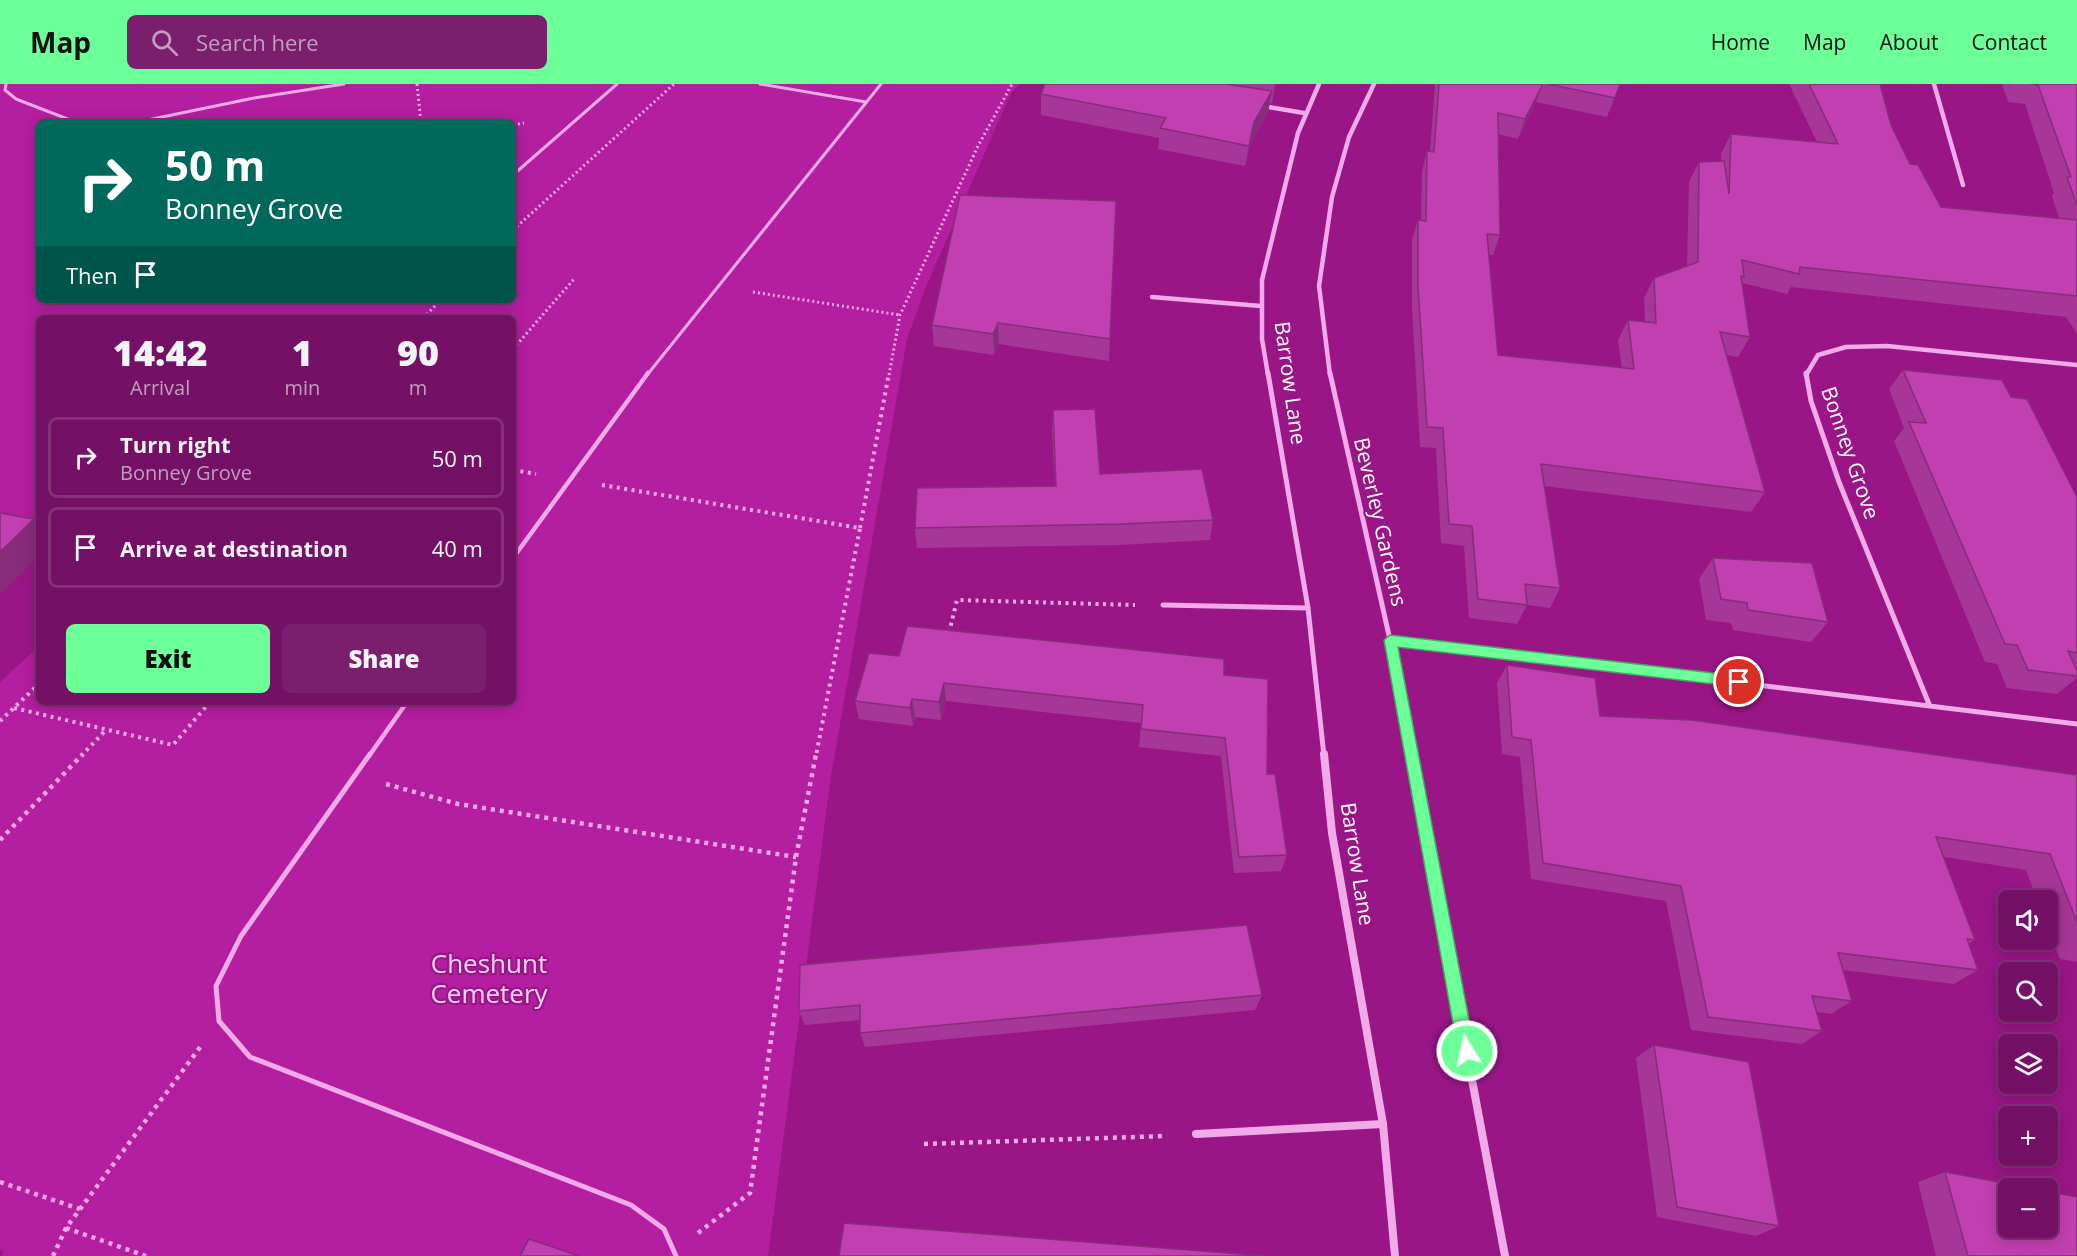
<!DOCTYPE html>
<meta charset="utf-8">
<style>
body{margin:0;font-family:"Open Sans",sans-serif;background:#7c1e6e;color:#f1f3f6;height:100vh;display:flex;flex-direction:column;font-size:22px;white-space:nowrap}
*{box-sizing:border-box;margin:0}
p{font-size:20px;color:#c29dbf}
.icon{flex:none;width:33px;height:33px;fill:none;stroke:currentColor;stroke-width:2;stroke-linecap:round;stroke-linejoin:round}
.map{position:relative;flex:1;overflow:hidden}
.sheet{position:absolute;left:36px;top:231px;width:480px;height:390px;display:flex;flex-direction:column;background:#741065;border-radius:9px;box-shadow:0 3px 15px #0003,0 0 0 2px #863079}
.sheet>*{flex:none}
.hud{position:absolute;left:36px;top:36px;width:480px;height:183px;border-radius:9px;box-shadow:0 3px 15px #0003,0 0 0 2px #863079;background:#00695c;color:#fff;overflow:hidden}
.fabs{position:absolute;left:1998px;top:806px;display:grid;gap:12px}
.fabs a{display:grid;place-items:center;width:60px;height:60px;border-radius:9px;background:#741065;box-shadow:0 3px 15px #0003,0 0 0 2px #863079;font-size:30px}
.pin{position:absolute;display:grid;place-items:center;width:51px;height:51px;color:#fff;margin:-26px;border:3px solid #fff;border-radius:50%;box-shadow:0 2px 6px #0007}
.me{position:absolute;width:66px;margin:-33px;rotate:350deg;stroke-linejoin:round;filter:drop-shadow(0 0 4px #0008)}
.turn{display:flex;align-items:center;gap:21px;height:126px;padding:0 30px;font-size:27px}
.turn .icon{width:78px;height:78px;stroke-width:2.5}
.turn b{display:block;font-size:42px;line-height:51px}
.then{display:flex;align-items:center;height:57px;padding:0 30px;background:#0003;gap:12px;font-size:22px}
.eta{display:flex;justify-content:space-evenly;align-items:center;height:102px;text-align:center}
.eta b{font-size:36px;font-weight:800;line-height:42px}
.primary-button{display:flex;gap:12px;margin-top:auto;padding:12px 30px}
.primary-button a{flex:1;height:69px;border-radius:9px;background:#6dff98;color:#111;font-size:24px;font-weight:800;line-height:69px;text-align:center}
.primary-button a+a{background:#7c1e6e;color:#f1f3f6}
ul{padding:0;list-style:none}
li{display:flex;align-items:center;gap:18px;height:81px;margin:0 12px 9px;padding:0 18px;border:3px solid #863079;border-radius:9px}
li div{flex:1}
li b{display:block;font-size:22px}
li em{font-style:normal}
header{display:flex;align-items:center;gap:36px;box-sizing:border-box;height:84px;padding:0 30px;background:#6dff98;color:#111}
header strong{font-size:28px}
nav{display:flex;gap:33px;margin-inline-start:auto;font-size:21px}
.search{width:420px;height:54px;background:#7c1e6e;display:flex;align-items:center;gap:15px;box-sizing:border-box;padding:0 21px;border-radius:9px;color:#c29dbf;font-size:22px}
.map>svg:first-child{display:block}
.green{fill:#b41ea0;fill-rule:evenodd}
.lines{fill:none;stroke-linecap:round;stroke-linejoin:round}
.path-far2{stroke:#f2abe9;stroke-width:3;stroke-dasharray:2 3;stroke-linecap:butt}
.path-far1{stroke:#f2abe9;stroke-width:4;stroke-dasharray:3 4.5;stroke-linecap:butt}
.path{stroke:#f2abe9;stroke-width:4.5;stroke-dasharray:4 5;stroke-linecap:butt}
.lane-far2{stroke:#f2abe9;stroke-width:3}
.lane-far1{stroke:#f2abe9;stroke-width:4.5}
.lane{stroke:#f2abe9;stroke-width:5}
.street-far2{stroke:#f2abe9;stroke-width:4.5}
.street-far1{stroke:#f2abe9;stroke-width:5}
.street{stroke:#f2abe9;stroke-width:8}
.wall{fill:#a63697}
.shaded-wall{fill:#872c7b}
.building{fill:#c13fb0;stroke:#872c7b;stroke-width:1.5}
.route{fill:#6dff98;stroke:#47a663;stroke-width:1.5}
.labels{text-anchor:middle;stroke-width:4.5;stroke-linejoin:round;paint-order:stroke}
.street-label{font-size:21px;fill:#fff;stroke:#9a1687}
.near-park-label{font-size:26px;fill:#fcd3f7;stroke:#9a1687}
</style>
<header>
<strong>Map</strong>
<div class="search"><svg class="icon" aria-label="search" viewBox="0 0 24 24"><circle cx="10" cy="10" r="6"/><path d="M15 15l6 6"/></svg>Search here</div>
<nav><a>Home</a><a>Map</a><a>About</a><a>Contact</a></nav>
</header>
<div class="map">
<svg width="2077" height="1172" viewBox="0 0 2077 1172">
<rect width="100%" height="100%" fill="#9a1687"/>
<path class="green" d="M 0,0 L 1019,0 L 1010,11 L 925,205 L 907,255 L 831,692 L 768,1172 L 2,1172 L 4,1167 L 0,1165 L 0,598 L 39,562 L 39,618 L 513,618 L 513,234 L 39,234 L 39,452 L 0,444 ZM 39,39 L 513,39 L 513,216 L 39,216 Z"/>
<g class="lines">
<g class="path-far2">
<path d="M 417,0 L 421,39"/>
<path d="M 513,41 L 524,39"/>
<path d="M 513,146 L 674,0"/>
<path d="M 753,208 L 900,231"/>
<path d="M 423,234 L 441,216"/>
<path d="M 513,265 L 574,195"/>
<path d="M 889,291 L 900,231 L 978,62 L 1012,0"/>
</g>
<g class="path-far1">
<path d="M 513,386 L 536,390"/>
<path d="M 602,401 L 860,444 L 816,672"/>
<path d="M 860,444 L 889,289"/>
<path d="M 949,549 L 957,516 L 1135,521"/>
<path d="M 14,624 L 173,661 L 210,618"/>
<path d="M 0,637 L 39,600"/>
<path d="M 81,672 L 106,646"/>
</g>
<g class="path">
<path d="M 386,700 L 458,720 L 796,773"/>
<path d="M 0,756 L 83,670"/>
<path d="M 924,1060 L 1165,1052"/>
<path d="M 0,1098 L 80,1125"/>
<path d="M 66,1144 L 146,1172"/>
<path d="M 698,1149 L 750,1109 L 796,773 L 816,670"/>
<path d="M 53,1172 L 66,1144 L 201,962"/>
</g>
<g class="lane-far2">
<path d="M 6,0 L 5,6 L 16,15 L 78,39"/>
<path d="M 760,0 L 866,18"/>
<path d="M 133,39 L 254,14 L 344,0"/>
<path d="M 513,91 L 617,0"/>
<path d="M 647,291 L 881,0"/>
</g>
<g class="lane-far1">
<path d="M 513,474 L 648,289"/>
<path d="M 369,672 L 407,618"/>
</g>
<path class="lane" d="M 370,670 L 241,852 L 216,902 L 219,937 L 250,973 L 631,1121 L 664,1145 L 676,1172"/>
<g class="street-far2">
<path d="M 1934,0 L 1963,101"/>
<path d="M 1263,22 L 1304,29"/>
<path d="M 1152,213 L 1261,222"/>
<path d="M 1268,291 L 1262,255 L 1262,196 L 1298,49 L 1319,0"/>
<path d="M 1330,291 L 1319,202 L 1332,113 L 1349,53 L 1374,0"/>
<path d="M 1806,291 L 1818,271 L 1846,263 L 1887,262 L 2077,281"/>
</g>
<g class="street-far1">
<path d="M 1268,289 L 1308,524 L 1324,672"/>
<path d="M 1330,289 L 1390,556 L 1412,672"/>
<path d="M 1806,289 L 1811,317 L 1839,398 L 1929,620"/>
<path d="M 1163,521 L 1308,524"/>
<path d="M 1390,556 L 2077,640"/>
</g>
<g class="street">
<path d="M 1324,670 L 1332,749 L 1383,1040 L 1395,1172"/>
<path d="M 1411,670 L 1505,1172"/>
<path d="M 1196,1050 L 1383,1040"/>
</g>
</g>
<g class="wall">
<path d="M 1045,0 L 1275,0 L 1272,19 L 1270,19 L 1268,28 L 1251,59 L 1245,82 L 1158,65 L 1159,54 L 1041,31 L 1041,10 Z"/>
<path d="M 1435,0 L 1620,0 L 1607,33 L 1536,18 L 1518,55 L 1498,50 L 1500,151 L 1493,171 L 1489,171 L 1498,271 L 1622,284 L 1618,256 L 1628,236 L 1645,238 L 1644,214 L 1654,194 L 1687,182 L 1689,98 L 1699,78 L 1721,77 L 1721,70 L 1731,50 L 1817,58 L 1789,0 L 1880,0 L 1891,41 L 1910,80 L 1941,123 L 2059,134 L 2052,112 L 2054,109 L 2025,20 L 2008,18 L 2002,0 L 2077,0 L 2077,250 L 2066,233 L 1791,203 L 1787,210 L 1742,199 L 1750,253 L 1738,273 L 1727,271 L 1765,408 L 1751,428 L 1544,402 L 1560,504 L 1550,524 L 1527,521 L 1517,540 L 1469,534 L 1464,462 L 1441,459 L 1436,364 L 1420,363 L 1412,223 L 1412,156 L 1418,136 L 1421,136 L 1422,87 L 1427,67 L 1430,68 Z"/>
<path d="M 960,111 L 1110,255 L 1109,277 L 999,260 L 994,271 L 934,262 L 932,241 Z"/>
<path d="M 1903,286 L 2011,313 L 2077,413 L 2077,594 L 2057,610 L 2007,604 L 1997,580 L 1985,578 L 1894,357 L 1904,344 L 1889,305 Z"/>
<path d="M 1053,326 L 1100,390 L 1213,436 L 1210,456 L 1119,461 L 917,464 L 915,444 L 1055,402 L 1052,347 Z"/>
<path d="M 1713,474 L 1828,538 L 1811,558 L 1733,546 L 1731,539 L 1706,536 L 1699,495 Z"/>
<path d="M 899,572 L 1224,591 L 1267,690 L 1287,771 L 1281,787 L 1234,789 L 1221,672 L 1139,663 L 1141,639 L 946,617 L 941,636 L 915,633 L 913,642 L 859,635 L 855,617 Z"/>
<path d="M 1507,581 L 1600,632 L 2077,691 L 2077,878 L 2060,875 L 2048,842 L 2048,816 L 2037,816 L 2026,786 L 1944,773 L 1975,856 L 1968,860 L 1978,886 L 1954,900 L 1843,886 L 1852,917 L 1831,930 L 1817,928 L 1822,947 L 1802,960 L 1691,946 L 1666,817 L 1531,795 L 1520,673 L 1502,670 L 1497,599 Z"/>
<path d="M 800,881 L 1262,911 L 1255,926 L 865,963 L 860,949 L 860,936 L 805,941 L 799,927 Z"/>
<path d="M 1654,961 L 1779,1142 L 1756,1152 L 1657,1133 L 1636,974 Z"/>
<path d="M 1945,1088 L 2077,1172 L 1936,1172 L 1918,1098 Z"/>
</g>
<g class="shaded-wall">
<path d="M 1543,0 L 1536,18 L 1518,55 L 1525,35 Z"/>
<path d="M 1272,7 L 1268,28 L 1251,59 L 1245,82 L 1249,62 L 1254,38 Z"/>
<path d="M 998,239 L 999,260 L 994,271 L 993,250 Z"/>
<path d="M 34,435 L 39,440 L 39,472 L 0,511 L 0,468 Z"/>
<path d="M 944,599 L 946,617 L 941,636 L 939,618 Z"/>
<path d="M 912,615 L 915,633 L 913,642 L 910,624 Z"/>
</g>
<g class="building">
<path d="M 1045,0 L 1226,0 L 1272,7 L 1254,38 L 1249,62 L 1160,44 L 1166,34 L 1041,10 Z"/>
<path d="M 1439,0 L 1543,0 L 1525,35 L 1498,29 L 1500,151 L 1487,150 L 1498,271 L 1634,285 L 1628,236 L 1656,239 L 1654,194 L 1698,178 L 1699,78 L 1724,77 L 1729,110 L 1731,50 L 1838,60 L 1809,0 L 1880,0 L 1891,41 L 1910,80 L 1918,81 L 1941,123 L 2077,136 L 2077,212 L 1800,183 L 1799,190 L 1742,176 L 1744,193 L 1741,192 L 1750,253 L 1720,248 L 1765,408 L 1541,380 L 1560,504 L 1525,500 L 1527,521 L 1478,515 L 1472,442 L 1449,440 L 1443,344 L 1427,343 L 1418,203 L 1418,136 L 1426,137 L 1427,67 L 1434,68 Z"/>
<path d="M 1548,0 L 1620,0 L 1615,14 Z"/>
<path d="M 2030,0 L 2077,0 L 2077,121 L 2067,93 L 2071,93 L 2038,1 Z"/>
<path d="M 960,111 L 1116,117 L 1110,255 L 998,239 L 993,250 L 932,241 Z"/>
<path d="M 1903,286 L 2002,296 L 2011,313 L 2027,315 L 2077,413 L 2077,569 L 2068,567 L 2077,587 L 2077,592 L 2028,586 L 2017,561 L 2005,560 L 1909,338 L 1926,339 Z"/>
<path d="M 1095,325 L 1100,390 L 1202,385 L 1213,436 L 1121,440 L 915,444 L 917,404 L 1056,402 L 1053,326 Z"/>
<path d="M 0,429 L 34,435 L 0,468 Z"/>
<path d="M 1713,474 L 1812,479 L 1828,538 L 1748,526 L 1747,519 L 1721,515 Z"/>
<path d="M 907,542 L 1224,575 L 1224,591 L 1268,595 L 1267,690 L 1275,690 L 1287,771 L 1239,773 L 1225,654 L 1141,645 L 1143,621 L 944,599 L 939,618 L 912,615 L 910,624 L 855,617 L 869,569 L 899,572 Z"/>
<path d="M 1507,581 L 1595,594 L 1600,632 L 1692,636 L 2077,691 L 2077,838 L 2050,770 L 1936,753 L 1975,856 L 1967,855 L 1978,886 L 1838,869 L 1852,917 L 1812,912 L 1822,947 L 1708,933 L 1681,802 L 1543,779 L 1531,656 L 1512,653 Z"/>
<path d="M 1247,841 L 1262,911 L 860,949 L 860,921 L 799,927 L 800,881 Z"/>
<path d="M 1654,961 L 1749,978 L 1779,1142 L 1677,1123 Z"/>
<path d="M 1945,1088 L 2031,1104 L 2008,1104 L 2008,1143 L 2048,1143 L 2048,1107 L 2077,1113 L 2077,1172 L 1968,1172 Z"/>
<path d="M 844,1139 L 1266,1172 L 839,1172 Z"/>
<path d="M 529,1155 L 579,1172 L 520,1172 Z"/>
</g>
<path class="route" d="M 1390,551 L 1739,592 L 1746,598 L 1739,603 L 1398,563 L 1475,967 L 1473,973 L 1467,975 L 1461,973 L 1458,967 L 1384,556 Z"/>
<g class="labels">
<g class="street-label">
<text transform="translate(1290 299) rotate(82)" y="7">Barrow Lane</text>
<text transform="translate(1850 369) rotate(71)" y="7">Bonney Grove</text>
<text transform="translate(1380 438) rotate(77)" y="7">Beverley Gardens</text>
<text transform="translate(1357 780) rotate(81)" y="7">Barrow Lane</text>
</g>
<g class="near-park-label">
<text x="489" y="889">Cheshunt<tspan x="489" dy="30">Cemetery</tspan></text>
</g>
</g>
</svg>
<div class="fabs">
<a><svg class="icon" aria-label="sound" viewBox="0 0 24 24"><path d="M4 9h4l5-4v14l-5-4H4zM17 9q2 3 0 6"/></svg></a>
<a><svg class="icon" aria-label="search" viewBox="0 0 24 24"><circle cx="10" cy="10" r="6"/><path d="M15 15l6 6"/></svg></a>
<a><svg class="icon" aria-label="layers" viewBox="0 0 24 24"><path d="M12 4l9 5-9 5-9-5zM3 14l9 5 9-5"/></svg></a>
<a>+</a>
<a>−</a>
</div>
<div class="pin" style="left:1739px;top:598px;background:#d93025"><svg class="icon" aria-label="arrive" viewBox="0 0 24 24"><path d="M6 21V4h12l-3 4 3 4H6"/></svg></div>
<svg class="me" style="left:1467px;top:967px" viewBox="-20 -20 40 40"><circle r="17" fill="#6dff98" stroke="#fff" stroke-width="3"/><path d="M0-11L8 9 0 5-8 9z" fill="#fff"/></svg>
<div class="hud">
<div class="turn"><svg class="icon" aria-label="right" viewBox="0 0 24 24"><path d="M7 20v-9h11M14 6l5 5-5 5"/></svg><div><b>50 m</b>Bonney Grove</div></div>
<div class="then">Then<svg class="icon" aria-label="arrive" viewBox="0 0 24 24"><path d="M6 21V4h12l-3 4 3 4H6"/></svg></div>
</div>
<section class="sheet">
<div class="eta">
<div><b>14:42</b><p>Arrival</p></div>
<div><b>1</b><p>min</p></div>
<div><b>90</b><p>m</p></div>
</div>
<ul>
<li><svg class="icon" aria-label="right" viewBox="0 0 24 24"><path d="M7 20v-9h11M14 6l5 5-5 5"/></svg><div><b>Turn right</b><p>Bonney Grove</p></div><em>50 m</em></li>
<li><svg class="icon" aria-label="arrive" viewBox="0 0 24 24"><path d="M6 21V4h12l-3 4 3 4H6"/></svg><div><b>Arrive at destination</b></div><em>40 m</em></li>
</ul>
<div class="primary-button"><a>Exit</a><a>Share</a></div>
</section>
</div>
